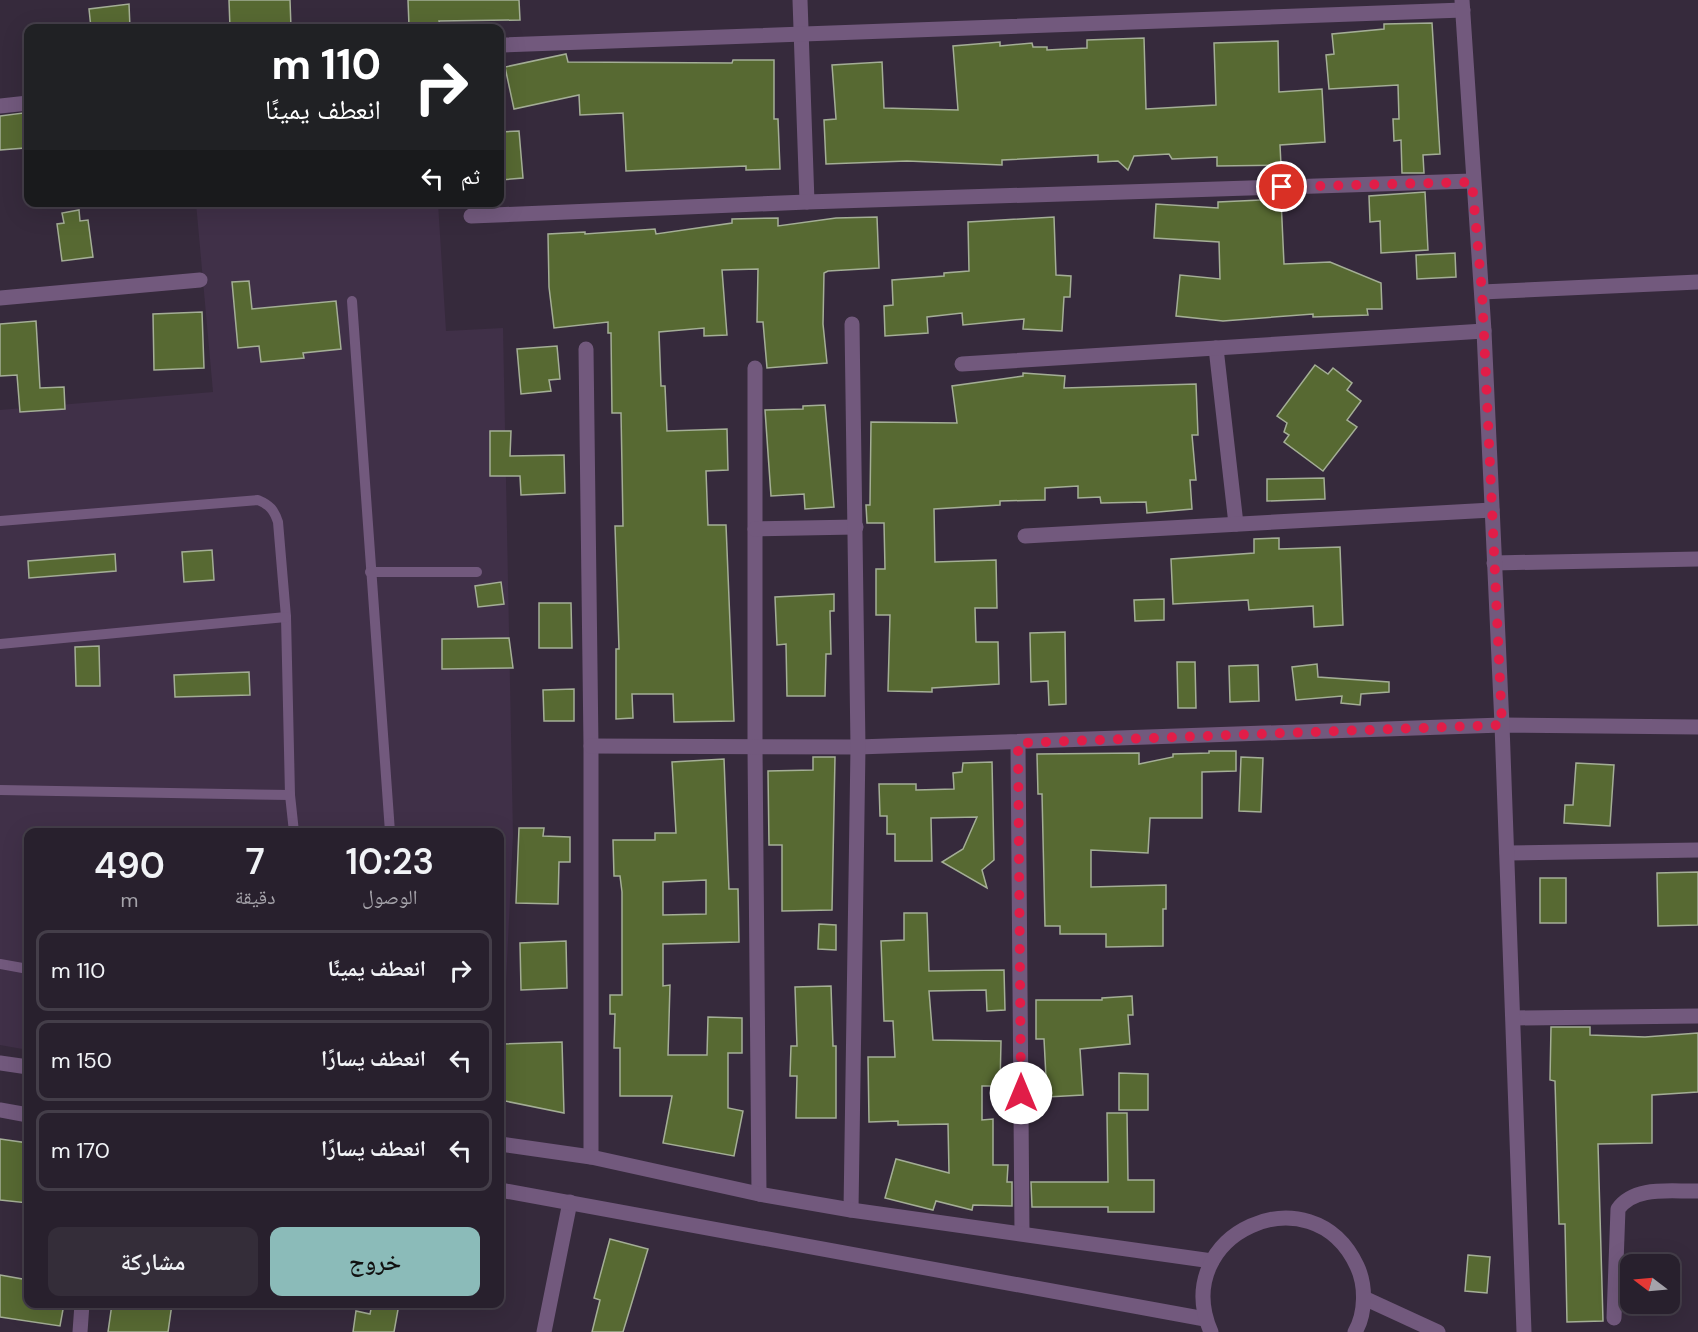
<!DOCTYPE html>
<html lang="ar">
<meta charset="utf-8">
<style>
body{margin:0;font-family:"DM Sans","Noto Naskh Arabic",sans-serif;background:#342d39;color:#f1f3f6;direction:rtl;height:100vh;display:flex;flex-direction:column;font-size:22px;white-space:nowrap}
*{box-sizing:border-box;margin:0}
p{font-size:20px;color:#a5a3aa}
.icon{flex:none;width:33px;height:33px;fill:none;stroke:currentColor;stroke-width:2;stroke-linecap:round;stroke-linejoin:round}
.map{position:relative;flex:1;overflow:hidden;direction:ltr}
.details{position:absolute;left:24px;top:828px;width:480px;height:480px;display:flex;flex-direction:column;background:#28202d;border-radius:12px;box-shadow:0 6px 24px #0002,0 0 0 2px #443e49;direction:rtl}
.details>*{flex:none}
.guide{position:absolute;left:24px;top:24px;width:480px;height:183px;border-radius:12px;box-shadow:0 6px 24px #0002,0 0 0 2px #443e49;direction:rtl;background:#202124;color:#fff;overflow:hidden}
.needle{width:39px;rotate:286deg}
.fabs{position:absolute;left:1620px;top:1254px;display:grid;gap:12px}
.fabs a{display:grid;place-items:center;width:60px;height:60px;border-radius:12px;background:#28202d;box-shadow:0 6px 24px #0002,0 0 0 2px #443e49;font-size:30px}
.pin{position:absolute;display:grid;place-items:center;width:51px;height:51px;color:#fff;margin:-26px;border:3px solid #fff;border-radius:50%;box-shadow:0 2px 6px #0007}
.me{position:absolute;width:66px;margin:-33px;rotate:0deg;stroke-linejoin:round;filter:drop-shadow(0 0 4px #0008)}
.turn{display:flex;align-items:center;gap:21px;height:126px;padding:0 24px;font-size:27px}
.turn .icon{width:78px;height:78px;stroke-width:2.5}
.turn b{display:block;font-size:42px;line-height:51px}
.then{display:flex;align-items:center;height:57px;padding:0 24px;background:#0003;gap:12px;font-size:22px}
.eta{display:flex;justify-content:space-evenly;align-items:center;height:102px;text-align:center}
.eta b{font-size:36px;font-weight:600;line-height:42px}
.primary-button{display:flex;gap:12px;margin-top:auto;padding:12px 24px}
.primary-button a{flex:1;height:69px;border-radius:12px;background:#8bbbb9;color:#111;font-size:24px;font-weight:600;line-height:69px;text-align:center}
.primary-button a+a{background:#342d39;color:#f1f3f6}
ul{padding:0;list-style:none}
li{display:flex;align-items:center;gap:18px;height:81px;margin:0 12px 9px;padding:0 12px;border:3px solid #443e49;border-radius:12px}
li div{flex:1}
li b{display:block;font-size:22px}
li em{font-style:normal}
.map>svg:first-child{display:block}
.built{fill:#403048}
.building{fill:#576932;stroke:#a4ae96;stroke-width:1.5;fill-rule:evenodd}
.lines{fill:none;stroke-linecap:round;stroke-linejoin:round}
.service{stroke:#72597d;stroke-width:10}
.minor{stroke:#72597d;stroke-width:15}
.tertiary{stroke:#72597d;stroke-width:15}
.route{stroke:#e11d48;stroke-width:10;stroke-dasharray:0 18}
</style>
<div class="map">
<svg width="1698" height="1332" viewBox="0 0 1698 1332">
<rect width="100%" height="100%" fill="#362a3c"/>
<path class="built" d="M 196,203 L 438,203 L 446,331 L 503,328 L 513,835 L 500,1109 L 500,832 L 28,832 L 28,1050 L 0,1045 L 0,410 L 213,392 Z"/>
<g class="building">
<path d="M 229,0 L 290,0 L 291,28 L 230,28 Z"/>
<path d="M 408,0 L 519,0 L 520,20 L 439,21 L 440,25 L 409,26 Z"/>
<path d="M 129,4 L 130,28 L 91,28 L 89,9 Z"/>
<path d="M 1432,23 L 1440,154 L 1423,155 L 1424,173 L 1402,173 L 1401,140 L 1394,141 L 1393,119 L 1399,119 L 1398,85 L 1329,89 L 1326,55 L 1334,54 L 1332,34 L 1384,29 L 1384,24 Z"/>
<path d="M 1144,38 L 1146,109 L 1216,105 L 1214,43 L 1278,41 L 1279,92 L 1322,89 L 1325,142 L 1280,145 L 1281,165 L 1217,166 L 1217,157 L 1172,159 L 1169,154 L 1134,156 L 1128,170 L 1118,161 L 1098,162 L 1098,155 L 1002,160 L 1002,165 L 907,161 L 826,164 L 824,120 L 836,119 L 832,65 L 882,62 L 884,108 L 958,110 L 953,46 L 1000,42 L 1000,46 L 1032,43 L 1033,47 L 1047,47 L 1047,50 L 1087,48 L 1087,40 Z"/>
<path d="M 566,54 L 568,62 L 732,63 L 733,60 L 774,60 L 774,119 L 778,119 L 780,169 L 746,170 L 746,166 L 626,171 L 623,113 L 580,115 L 579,95 L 514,109 L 505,67 Z"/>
<path d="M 23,113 L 25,148 L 0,150 L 0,116 Z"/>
<path d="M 519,131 L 523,178 L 500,180 L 500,132 Z"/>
<path d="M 1425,192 L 1428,250 L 1381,253 L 1380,221 L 1370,222 L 1369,196 Z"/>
<path d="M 1281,199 L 1284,264 L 1330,262 L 1381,283 L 1382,309 L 1367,309 L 1368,315 L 1313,317 L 1313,314 L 1223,321 L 1176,316 L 1180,275 L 1220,279 L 1219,242 L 1154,238 L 1156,204 L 1218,208 L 1218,202 Z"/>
<path d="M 79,210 L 80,221 L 88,220 L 93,257 L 62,261 L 57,224 L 64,223 L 62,213 Z"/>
<path d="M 877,217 L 879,268 L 828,271 L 824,273 L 823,324 L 827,363 L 767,368 L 763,322 L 757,322 L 758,269 L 722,270 L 727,335 L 704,336 L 704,328 L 659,332 L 661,386 L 665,386 L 667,431 L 727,429 L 728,470 L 706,471 L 708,525 L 726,525 L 734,721 L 674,722 L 673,694 L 632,694 L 633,718 L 616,719 L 616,649 L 619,649 L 615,526 L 623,526 L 622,467 L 621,413 L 612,413 L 611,333 L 608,333 L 608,322 L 554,328 L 549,287 L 548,234 L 585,232 L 585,234 L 655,229 L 656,234 L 732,223 L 732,219 L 778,218 L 778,226 L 836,218 Z"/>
<path d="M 1054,217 L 1056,275 L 1071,276 L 1070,297 L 1064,297 L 1062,331 L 1023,329 L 1024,319 L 963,325 L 962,313 L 927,317 L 928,333 L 885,336 L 884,306 L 893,305 L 892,280 L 944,276 L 944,273 L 969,271 L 968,222 Z"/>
<path d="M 1455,253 L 1456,277 L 1417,279 L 1416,255 Z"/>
<path d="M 249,281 L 252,309 L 336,301 L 341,349 L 303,353 L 304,358 L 261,362 L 259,346 L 238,348 L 232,282 Z"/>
<path d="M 202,312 L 204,368 L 154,370 L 153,314 Z"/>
<path d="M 36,321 L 40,388 L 64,387 L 65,409 L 20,412 L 17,375 L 0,376 L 0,324 Z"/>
<path d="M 557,346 L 560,379 L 549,380 L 551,391 L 521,394 L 517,349 Z"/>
<path d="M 1315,365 L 1328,374 L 1333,368 L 1352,383 L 1347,390 L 1361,401 L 1347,420 L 1357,427 L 1323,471 L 1284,442 L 1289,435 L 1284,432 L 1287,423 L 1277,416 Z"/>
<path d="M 1023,373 L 1065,376 L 1064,388 L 1196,384 L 1198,435 L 1192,435 L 1196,480 L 1190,480 L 1192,509 L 1147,513 L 1146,502 L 1101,503 L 1100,497 L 1078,498 L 1078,486 L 1045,488 L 1045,500 L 1000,501 L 1000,505 L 934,509 L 935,562 L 996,560 L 997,608 L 975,608 L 976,642 L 998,642 L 999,684 L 932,688 L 932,692 L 888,691 L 890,615 L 876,615 L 876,569 L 885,569 L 884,523 L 867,523 L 866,505 L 870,505 L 871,422 L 957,423 L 952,386 L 1023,376 Z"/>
<path d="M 825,405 L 834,507 L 805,509 L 804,494 L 771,496 L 765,410 L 803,409 L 803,406 Z"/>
<path d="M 490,431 L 511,431 L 510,456 L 564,455 L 565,493 L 521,495 L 520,476 L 490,476 Z"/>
<path d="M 1324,478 L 1325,499 L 1267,501 L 1267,479 Z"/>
<path d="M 1279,538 L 1279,549 L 1340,547 L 1343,625 L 1314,627 L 1313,606 L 1249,610 L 1248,600 L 1173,604 L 1171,559 L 1254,553 L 1254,539 Z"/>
<path d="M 212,550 L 214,580 L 184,582 L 182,552 Z"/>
<path d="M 115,554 L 116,571 L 29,578 L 28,561 Z"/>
<path d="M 501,582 L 504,604 L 478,607 L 475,586 Z"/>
<path d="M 834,594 L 834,611 L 830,611 L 831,654 L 826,654 L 825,696 L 787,696 L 786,644 L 777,645 L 775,597 Z"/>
<path d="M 1164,599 L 1164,620 L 1135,621 L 1134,600 Z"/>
<path d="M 539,603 L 571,603 L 572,648 L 539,648 Z"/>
<path d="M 1065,632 L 1066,704 L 1049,705 L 1048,681 L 1031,682 L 1030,633 Z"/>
<path d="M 509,638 L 513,668 L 442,669 L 442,639 Z"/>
<path d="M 99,646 L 100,686 L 76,686 L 75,647 Z"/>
<path d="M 1177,662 L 1195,662 L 1196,708 L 1178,708 Z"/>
<path d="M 1317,664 L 1318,677 L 1389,682 L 1389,692 L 1361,694 L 1360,705 L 1341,703 L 1342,696 L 1296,700 L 1292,667 Z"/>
<path d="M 1258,665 L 1259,701 L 1230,702 L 1229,666 Z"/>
<path d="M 249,672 L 250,695 L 175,697 L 174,675 Z"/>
<path d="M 574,689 L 574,721 L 544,721 L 543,690 Z"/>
<path d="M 1209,751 L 1236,751 L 1236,771 L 1202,772 L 1202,818 L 1150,818 L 1148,853 L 1091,850 L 1091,887 L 1166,885 L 1166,909 L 1163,909 L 1163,946 L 1106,947 L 1106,934 L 1060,934 L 1060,926 L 1045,926 L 1042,794 L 1038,794 L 1037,754 L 1139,753 L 1139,764 L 1173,757 L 1173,754 L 1209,753 Z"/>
<path d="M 813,757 L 835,757 L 832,910 L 782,911 L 782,845 L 769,845 L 768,771 L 813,770 Z"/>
<path d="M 1241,757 L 1263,758 L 1261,812 L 1239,811 Z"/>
<path d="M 724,759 L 729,889 L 738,889 L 739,942 L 663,944 L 663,986 L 670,985 L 668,1055 L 707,1055 L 708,1017 L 742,1018 L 742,1053 L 728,1053 L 728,1108 L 743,1111 L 734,1156 L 663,1143 L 672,1096 L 620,1096 L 620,1048 L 614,1048 L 615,1014 L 610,1014 L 610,995 L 622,995 L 622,892 L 620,876 L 614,876 L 613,840 L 655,840 L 655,833 L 676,833 L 672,762 ZM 706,880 L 706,914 L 663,915 L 663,882 Z"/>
<path d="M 992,762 L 994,860 L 982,870 L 987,888 L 942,862 L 963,849 L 977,817 L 931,818 L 932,861 L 895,861 L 895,834 L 887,834 L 887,816 L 880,816 L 879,784 L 916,784 L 916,790 L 954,789 L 953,773 L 962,772 L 963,763 Z"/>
<path d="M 1576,763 L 1614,765 L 1610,826 L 1564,823 L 1565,805 L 1573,805 Z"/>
<path d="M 519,828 L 544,828 L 543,836 L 570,837 L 570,862 L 559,862 L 558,904 L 516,903 Z"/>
<path d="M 1698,872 L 1698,925 L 1658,926 L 1657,873 Z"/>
<rect x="1540" y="878" width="26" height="45"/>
<path d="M 904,913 L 927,913 L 929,971 L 1004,970 L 1005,1010 L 987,1011 L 986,990 L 929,991 L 933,1040 L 1001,1041 L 1000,1086 L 982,1086 L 982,1120 L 993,1119 L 993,1165 L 1008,1165 L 1007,1182 L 1012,1182 L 1012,1206 L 973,1205 L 972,1210 L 936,1201 L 933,1210 L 885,1198 L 896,1159 L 949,1173 L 948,1124 L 898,1125 L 898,1121 L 869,1122 L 868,1057 L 895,1057 L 893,1021 L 884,1021 L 881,941 L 904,940 Z"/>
<path d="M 819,924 L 836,925 L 836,950 L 818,949 Z"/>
<path d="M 566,941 L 567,988 L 521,990 L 520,943 Z"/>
<path d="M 831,986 L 833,1046 L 836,1046 L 836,1118 L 796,1118 L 797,1076 L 790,1076 L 791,1046 L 797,1046 L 795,987 Z"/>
<path d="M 1132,996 L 1133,1015 L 1128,1015 L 1130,1044 L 1080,1049 L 1083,1095 L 1047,1097 L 1044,1039 L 1036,1039 L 1036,1000 L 1102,1000 L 1102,998 Z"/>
<path d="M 1551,1027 L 1590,1027 L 1590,1035 L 1645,1037 L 1698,1033 L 1698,1092 L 1652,1095 L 1652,1143 L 1598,1144 L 1603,1321 L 1567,1322 L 1565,1224 L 1559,1224 L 1555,1081 L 1550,1080 Z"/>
<path d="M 562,1042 L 564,1113 L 500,1100 L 500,1044 Z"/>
<path d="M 1119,1073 L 1148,1074 L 1148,1110 L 1119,1110 Z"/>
<path d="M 1107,1113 L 1127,1113 L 1128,1180 L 1154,1180 L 1154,1212 L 1108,1212 L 1108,1207 L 1032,1207 L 1031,1182 L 1108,1182 Z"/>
<path d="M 0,1139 L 28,1143 L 28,1203 L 0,1200 Z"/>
<path d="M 610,1239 L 648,1249 L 623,1332 L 592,1332 L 600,1300 L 594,1298 Z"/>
<path d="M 1468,1255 L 1490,1257 L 1487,1293 L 1465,1291 Z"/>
<path d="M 0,1275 L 28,1280 L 28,1304 L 64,1304 L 60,1326 L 0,1317 Z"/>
<path d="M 112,1304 L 172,1304 L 168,1332 L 108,1332 Z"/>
<path d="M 372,1304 L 399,1304 L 394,1332 L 353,1332 L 356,1311 L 370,1314 Z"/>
</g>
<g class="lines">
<g class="service">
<path d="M 352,301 L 390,832"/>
<path d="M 0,521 L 258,500 C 270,505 274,510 278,522 L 286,617 L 290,795 L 294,832"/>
<path d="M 370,572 L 477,572"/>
<path d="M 0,644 L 286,617"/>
<path d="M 0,790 L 290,795"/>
<path d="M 0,964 L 28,969"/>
</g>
<g class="minor">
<path d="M 800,0 L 807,202"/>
<path d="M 500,45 L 1463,10"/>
<path d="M 0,106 L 28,103"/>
<path d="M 471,216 L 807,202 L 1472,181"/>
<path d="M 0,298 L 200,280"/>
<path d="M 1216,348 L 1236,524"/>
<path d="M 586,349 L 591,746 L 591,1157"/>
<path d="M 962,364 L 1484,331"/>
<path d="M 755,368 L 755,748 L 759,1194"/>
<path d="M 755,529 L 856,527"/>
<path d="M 1025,536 L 1492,510"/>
<path d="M 1494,563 L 1698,559"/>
<path d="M 1018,743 L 1022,1233"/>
<path d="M 591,746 L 858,747 L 1502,725 L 1698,727"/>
<path d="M 1507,853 L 1698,850"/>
<path d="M 1514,1018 L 1698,1016"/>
<path d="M 851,1210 L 858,747 L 852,324"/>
<path d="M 1614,1318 L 1618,1209 C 1635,1185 1672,1192 1698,1191"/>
<path d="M 80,1332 L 82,1304"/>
<path d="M 544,1332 L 570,1202"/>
</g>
<g class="tertiary">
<path d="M 1462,0 L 1484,331 L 1502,725 L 1524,1332"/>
<path d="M 1482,292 L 1698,282"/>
<path d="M 0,1063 L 28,1067"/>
<path d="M 0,1110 L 28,1115"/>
<path d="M 500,1144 L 591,1157 L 759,1194 L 851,1210 L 1212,1261"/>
<path d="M 500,1190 L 1205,1319"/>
<path d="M 1364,1298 L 1438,1332"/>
<path d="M 1211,1332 C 1168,1234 1312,1169 1357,1266 C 1366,1285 1366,1313 1355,1332"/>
</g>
</g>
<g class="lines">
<path class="route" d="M 1021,1093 L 1018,743 L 1502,725 L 1482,292 L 1472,182 L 1282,187"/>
</g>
</svg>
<div class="fabs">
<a><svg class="needle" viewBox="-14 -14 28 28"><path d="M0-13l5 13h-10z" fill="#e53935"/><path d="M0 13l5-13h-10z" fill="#a5a3aa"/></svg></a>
</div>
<div class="pin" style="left:1282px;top:187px;background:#d93025"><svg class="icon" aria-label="arrive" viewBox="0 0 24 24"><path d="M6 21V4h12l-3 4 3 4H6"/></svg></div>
<svg class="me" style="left:1021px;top:1093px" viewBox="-20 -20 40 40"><circle r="19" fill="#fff"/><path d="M0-13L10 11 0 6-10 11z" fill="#e11d48"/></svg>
<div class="guide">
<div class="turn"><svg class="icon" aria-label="right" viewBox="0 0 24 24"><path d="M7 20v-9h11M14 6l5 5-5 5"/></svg><div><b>110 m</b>انعطف يمينًا</div></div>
<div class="then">ثم<svg class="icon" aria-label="left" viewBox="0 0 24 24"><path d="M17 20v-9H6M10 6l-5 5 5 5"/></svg></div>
</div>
<section class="details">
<div class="eta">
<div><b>10:23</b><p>الوصول</p></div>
<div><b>7</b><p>دقيقة</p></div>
<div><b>490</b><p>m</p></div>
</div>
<ul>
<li><svg class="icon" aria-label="right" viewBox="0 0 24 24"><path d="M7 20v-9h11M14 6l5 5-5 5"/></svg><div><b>انعطف يمينًا</b></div><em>110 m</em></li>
<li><svg class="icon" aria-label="left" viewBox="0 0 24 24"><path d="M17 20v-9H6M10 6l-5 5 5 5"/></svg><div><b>انعطف يسارًا</b></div><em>150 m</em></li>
<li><svg class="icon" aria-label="left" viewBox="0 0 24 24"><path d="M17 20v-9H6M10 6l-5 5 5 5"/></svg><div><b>انعطف يسارًا</b></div><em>170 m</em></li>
</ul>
<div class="primary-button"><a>خروج</a><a>مشاركة</a></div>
</section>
</div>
